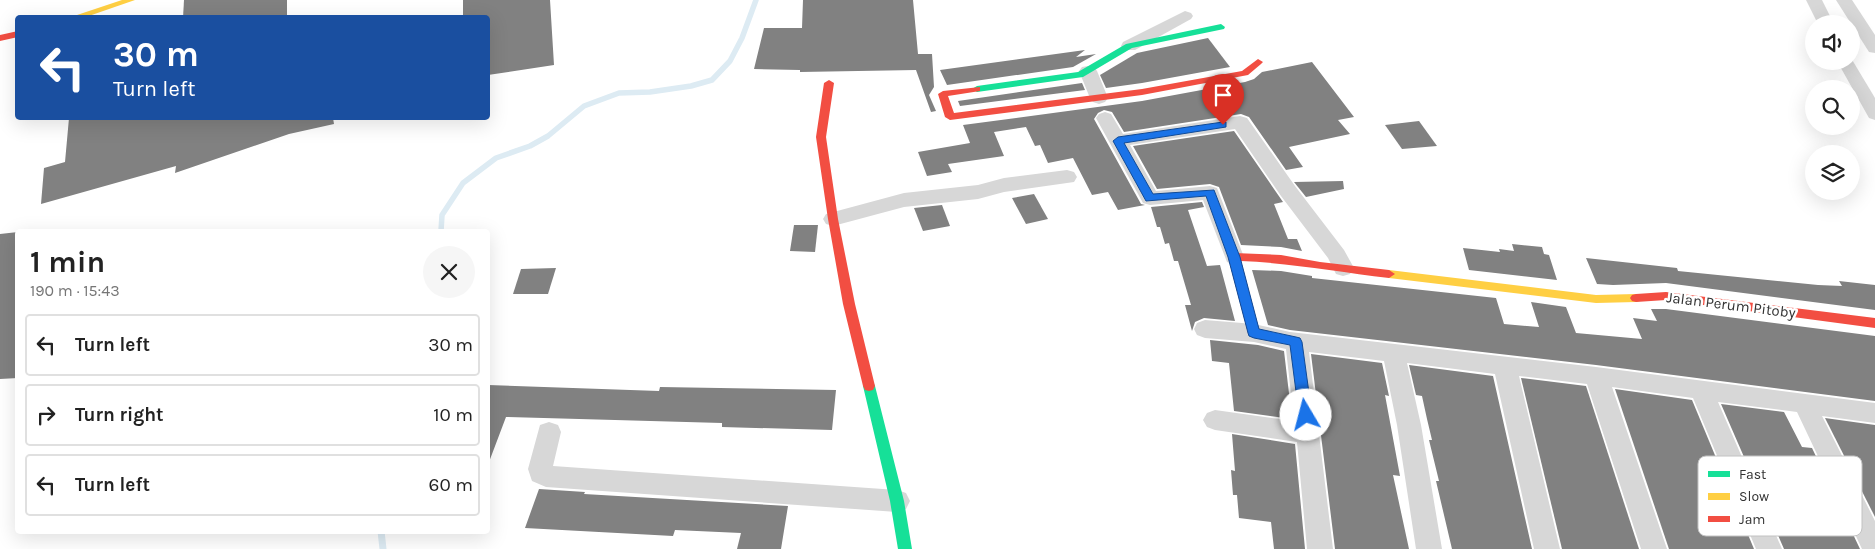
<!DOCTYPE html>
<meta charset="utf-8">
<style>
body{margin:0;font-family:Karla,sans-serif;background:#f6f6f6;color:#222;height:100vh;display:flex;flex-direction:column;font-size:19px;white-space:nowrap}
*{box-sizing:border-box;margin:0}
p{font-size:16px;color:#767676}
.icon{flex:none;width:28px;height:28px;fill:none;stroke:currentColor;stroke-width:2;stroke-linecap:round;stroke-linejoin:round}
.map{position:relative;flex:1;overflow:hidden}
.sheet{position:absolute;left:15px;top:229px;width:475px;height:305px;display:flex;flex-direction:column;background:#fff;border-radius:5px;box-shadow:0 5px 20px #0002}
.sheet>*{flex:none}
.banner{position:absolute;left:15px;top:15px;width:475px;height:105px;border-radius:5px;box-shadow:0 5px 20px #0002;background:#1a4fa0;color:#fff;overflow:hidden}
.buttons{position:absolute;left:1805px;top:15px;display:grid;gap:10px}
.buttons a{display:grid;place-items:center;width:55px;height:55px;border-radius:50%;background:#fff;box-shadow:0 5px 20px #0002;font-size:25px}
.pin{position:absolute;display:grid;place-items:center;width:42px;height:42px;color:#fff;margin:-51px -21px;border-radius:50% 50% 50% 0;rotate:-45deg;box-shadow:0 0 5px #0007}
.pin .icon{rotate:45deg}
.me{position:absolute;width:55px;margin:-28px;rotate:352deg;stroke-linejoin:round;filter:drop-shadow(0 0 4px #0008)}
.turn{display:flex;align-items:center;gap:18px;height:105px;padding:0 15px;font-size:22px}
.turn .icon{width:65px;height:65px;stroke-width:2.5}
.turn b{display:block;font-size:35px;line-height:42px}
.round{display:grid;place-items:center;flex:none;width:52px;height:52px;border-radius:26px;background:#f6f6f6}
.summary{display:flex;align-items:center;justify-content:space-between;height:85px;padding:0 15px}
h1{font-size:30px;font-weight:700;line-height:38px}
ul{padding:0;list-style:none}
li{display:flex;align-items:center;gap:15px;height:62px;margin:0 10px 8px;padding:0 5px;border:2px solid #e0e0e0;border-radius:5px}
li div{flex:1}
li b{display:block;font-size:19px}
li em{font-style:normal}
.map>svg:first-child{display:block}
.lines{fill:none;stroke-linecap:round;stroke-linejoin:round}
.stream-far1{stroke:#ddebf3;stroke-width:5.5}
.stream{stroke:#ddebf3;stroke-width:7}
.building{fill:#818181}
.street{fill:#d7d7d7;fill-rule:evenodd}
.fast{fill:#16e098;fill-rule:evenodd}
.slow{fill:#ffcf43;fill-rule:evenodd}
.jam{fill:#f24e42;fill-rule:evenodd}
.route{fill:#1a73e8;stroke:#114b97}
.labels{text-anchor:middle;stroke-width:5;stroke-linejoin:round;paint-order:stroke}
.street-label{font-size:15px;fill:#333;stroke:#fff}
.key{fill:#fff;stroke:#c2c2c2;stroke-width:1}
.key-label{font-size:14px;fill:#333}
</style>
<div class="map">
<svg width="1875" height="549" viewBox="0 0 1875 549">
<rect width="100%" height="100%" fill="#fff"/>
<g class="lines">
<path class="stream-far1" d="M 441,231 L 442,215 L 463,183 L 496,158 L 530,146 L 548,136 L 584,106 L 619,93 L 650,92 L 691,86 L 712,80 L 730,61 L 742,38 L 756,0"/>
<path class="stream" d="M 381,531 L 383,549"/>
</g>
<g class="building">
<path d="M 184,0 L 287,0 L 287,18 L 183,18 Z"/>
<path d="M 463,0 L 550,0 L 554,65 L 488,75 L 488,18 L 463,18 Z"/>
<path d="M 803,0 L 913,0 L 918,54 L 932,54 L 934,87 L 929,95 L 936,111 L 931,112 L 916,70 L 800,72 L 800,70 L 754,69 L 764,28 L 802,28 Z"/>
<path d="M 1208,38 L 1230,67 L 1142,83 L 1106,88 L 1100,75 L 1137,53 Z"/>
<path d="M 1085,50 L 1076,57 L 1096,54 L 1073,67 L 947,85 L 940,70 Z"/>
<path d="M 1312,62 L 1354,117 L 1338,120 L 1350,134 L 1289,147 L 1303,167 L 1286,170 L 1249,117 L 1241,114 L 1124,132 L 1112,112 L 1104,110 L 1098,113 L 1094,119 L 1141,204 L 1145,205 L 1118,210 L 1108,192 L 1092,195 L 1073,158 L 1048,163 L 1040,145 L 1035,146 L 1026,127 L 994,132 L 1004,156 L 948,164 L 952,172 L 927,176 L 918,152 L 970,143 L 963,125 L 1142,101 L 1245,82 L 1254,79 L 1262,72 Z"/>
<path d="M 1082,83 L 1085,90 L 960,106 L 958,101 Z"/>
<path d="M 69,118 L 333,118 L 334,124 L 289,134 L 175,173 L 176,166 L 41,204 L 44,168 L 65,162 Z"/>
<path d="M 1419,121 L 1437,146 L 1402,149 L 1385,125 Z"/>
<path d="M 1234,131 L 1283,202 L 1274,204 L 1288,239 L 1297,239 L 1302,251 L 1281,247 L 1241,245 L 1219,187 L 1210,184 L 1157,189 L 1133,146 Z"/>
<path d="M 1343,181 L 1344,189 L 1306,197 L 1294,182 Z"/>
<path d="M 1034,194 L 1048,219 L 1026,224 L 1012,198 Z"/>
<path d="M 1202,202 L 1204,207 L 1188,210 L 1207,266 L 1220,265 L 1235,321 L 1204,318 L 1195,322 L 1192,331 L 1185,305 L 1191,305 L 1178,261 L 1174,261 L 1169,243 L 1165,244 L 1160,227 L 1157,227 L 1151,207 Z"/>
<path d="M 942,205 L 950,226 L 923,231 L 914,208 Z"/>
<path d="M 794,225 L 818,225 L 815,252 L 790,251 Z"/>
<path d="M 18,232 L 18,378 L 0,379 L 0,234 Z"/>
<path d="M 1512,244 L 1542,247 L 1544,254 L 1549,255 L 1557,280 L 1469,270 L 1463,248 L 1500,252 L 1499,249 L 1514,251 Z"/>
<path d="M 1586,258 L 1677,268 L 1678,271 L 1818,285 L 1842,286 L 1839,281 L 1875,285 L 1875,310 L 1666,283 L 1613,285 L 1597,284 Z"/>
<path d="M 556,268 L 548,294 L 513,294 L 521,269 Z"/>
<path d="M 1252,270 L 1281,271 L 1312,276 L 1312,278 L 1496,298 L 1504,324 L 1539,327 L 1531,302 L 1566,307 L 1576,333 L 1642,339 L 1633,318 L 1657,321 L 1651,309 L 1666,309 L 1875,336 L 1875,401 L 1596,365 L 1290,330 L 1268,325 Z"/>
<path d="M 1210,340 L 1258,345 L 1284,351 L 1292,419 L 1234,411 L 1229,363 L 1212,361 Z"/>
<path d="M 1311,354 L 1382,363 L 1389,396 L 1385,395 L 1400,476 L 1393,475 L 1409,549 L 1335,549 Z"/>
<path d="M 1409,365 L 1493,376 L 1532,549 L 1452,549 L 1436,481 L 1439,481 L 1429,440 L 1432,440 L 1427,419 L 1422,396 L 1416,395 Z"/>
<path d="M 1521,378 L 1586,386 L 1639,549 L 1562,549 Z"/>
<path d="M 488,385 L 659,391 L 660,387 L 836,390 L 832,430 L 722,427 L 722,423 L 506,417 L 489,462 Z"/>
<path d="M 1615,389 L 1692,400 L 1754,549 L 1669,549 Z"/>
<path d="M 1721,404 L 1784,412 L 1802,447 L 1812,448 L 1860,549 L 1784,549 Z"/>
<path d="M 1825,418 L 1875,425 L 1875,517 Z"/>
<path d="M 1232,434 L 1295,444 L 1305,549 L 1274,549 L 1271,522 L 1239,518 L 1237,495 L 1233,495 L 1231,470 L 1235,471 Z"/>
<path d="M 539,489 L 585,492 L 584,494 L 788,506 L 781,549 L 737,549 L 741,533 L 675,530 L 673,536 L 525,528 Z"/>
</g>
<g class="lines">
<g class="street">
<path d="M 1806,0 L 1822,0 L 1834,24 L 1818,24 Z"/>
<path d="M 1836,0 L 1852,0 L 1875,35 L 1875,53 L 1869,52 Z"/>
<path d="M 1185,11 L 1191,13 L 1193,16 L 1191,19 L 1135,50 L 1123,50 L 1121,46 L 1123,42 Z"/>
<path d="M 1851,58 L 1875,98 L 1875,120 L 1869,118 L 1837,61 L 1851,61 Z"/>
<path d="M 1088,66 L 1094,67 L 1097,71 L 1108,98 L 1105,102 L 1099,104 L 1093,102 L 1090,98 L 1079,71 L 1082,67 Z"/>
<path d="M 1105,112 L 1111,114 L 1123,134 L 1240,116 L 1247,118 L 1295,186 L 1344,250 L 1354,268 L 1350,274 L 1343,276 L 1336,274 L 1328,258 L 1281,196 L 1235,129 L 1130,145 L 1156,191 L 1210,186 L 1217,188 L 1244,257 L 1241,262 L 1234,265 L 1227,262 L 1203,200 L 1150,205 L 1143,203 L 1096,118 L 1099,114 Z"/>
<path d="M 1067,170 L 1074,172 L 1077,177 L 1074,182 L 1004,192 L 978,199 L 904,207 L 833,226 L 826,224 L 823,219 L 826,214 L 904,193 L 978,185 L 1004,178 Z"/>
<path d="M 1205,320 L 1254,324 L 1290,332 L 1596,367 L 1875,403 L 1875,423 L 1822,416 L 1875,521 L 1875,549 L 1862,549 L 1797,412 L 1718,402 L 1782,549 L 1756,549 L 1693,398 L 1612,387 L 1667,549 L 1641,549 L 1587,384 L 1519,376 L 1560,549 L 1534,549 L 1495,374 L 1407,363 L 1421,425 L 1442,549 L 1416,549 L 1397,425 L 1384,361 L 1309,352 L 1333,549 L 1307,549 L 1297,442 L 1215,430 L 1207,427 L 1203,420 L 1207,413 L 1215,410 L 1294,421 L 1286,349 L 1254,342 L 1205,338 L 1197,335 L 1194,329 L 1197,323 Z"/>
<path d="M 549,422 L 558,425 L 561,432 L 553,466 L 897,490 L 906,493 L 910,501 L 906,509 L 897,512 L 546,487 L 532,481 L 528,469 L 540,425 Z"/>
</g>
<g class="fast">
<path d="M 1221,24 L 1225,27 L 1224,29 L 1132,48 L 1083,77 L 977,92 L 972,89 L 977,86 L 1078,72 L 1126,44 Z"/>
<path d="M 869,381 L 873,382 L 875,386 L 904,501 L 912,549 L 898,549 L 890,501 L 863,386 L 865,382 Z"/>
</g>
<g class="slow">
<path d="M 122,0 L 135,0 L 83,18 L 68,18 Z"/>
<path d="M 1389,270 L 1596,295 L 1636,294 L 1640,295 L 1642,298 L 1640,301 L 1636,302 L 1596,303 L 1389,278 L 1383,274 Z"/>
</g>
<g class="jam">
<path d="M 18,31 L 18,37 L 0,41 L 0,35 Z"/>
<path d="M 1258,59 L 1263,62 L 1261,64 L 1248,75 L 1142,95 L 950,120 L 945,117 L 938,94 L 943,91 L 980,87 L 980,91 L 948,96 L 954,113 L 1142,89 L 1242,71 Z"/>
<path d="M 829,80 L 834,83 L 826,137 L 838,219 L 855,304 L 875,386 L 873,390 L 869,391 L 865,390 L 863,386 L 843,304 L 828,219 L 816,137 L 824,83 Z"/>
<path d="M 1234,253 L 1281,255 L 1320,262 L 1389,270 L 1395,274 L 1389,278 C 1339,272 1290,263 1241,261 L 1260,333 L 1258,336 L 1250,336 L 1248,333 L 1228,257 Z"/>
<path d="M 1666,292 L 1875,318 L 1875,328 L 1666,300 L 1636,302 L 1632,301 L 1630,298 L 1632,295 L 1636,294 Z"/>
</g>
</g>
<path class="route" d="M 1223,122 L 1226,122 L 1226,127 L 1124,143 L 1153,194 L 1214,190 L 1240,257 L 1259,329 L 1296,337 L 1300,338 L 1302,342 L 1312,415 L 1310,418 L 1306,420 L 1301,418 L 1299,415 L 1290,345 L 1254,338 L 1249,336 L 1248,333 L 1228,257 L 1206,196 L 1146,201 L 1113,141 L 1118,137 Z"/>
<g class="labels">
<g class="street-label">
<text transform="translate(1731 305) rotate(7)" y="5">Jalan Perum Pitoby</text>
</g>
</g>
<rect x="1698" y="456" width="164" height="80" rx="8" class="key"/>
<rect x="1708" y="471" width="22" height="6" fill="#16e098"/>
<rect x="1708" y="493" width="22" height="7" fill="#ffcf43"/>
<rect x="1708" y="516" width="22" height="6" fill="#f24e42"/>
<g class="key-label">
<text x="1739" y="479">Fast</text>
<text x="1739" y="501">Slow</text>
<text x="1739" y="524">Jam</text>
</g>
</svg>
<div class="buttons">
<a><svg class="icon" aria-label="sound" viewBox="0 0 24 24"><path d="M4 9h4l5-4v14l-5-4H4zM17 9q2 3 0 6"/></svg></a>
<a><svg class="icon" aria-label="search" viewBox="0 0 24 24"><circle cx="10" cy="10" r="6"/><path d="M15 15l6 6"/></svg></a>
<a><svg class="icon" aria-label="layers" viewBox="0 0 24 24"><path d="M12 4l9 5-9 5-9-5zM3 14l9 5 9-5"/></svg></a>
</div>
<div class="pin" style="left:1223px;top:125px;background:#d93025"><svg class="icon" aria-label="arrive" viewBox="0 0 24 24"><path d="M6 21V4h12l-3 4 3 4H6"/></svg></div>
<svg class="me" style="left:1306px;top:415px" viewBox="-20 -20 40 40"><circle r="19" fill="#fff"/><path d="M0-13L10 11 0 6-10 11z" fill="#1a73e8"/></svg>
<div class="banner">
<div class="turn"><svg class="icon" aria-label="left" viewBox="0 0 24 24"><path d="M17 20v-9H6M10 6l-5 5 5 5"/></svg><div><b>30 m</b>Turn left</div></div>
</div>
<section class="sheet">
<div class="summary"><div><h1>1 min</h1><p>190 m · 15:43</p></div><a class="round"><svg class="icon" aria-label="close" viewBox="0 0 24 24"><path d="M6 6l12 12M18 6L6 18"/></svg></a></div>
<ul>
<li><svg class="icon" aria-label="left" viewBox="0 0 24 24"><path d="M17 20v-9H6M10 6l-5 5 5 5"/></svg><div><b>Turn left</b></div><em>30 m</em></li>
<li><svg class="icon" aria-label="right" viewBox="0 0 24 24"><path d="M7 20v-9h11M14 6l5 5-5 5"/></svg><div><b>Turn right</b></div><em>10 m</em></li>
<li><svg class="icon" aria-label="left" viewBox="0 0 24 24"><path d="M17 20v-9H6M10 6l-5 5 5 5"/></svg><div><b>Turn left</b></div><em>60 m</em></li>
</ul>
</section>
</div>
